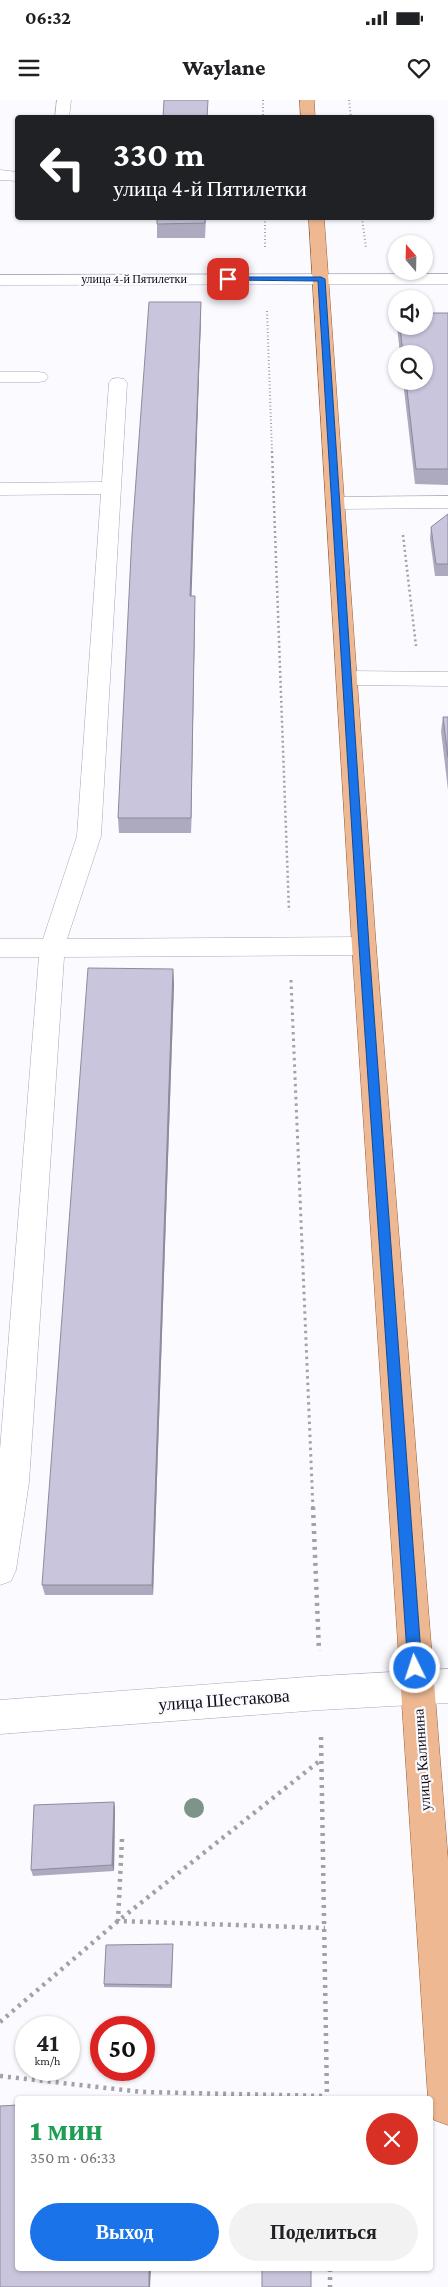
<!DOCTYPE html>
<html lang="ru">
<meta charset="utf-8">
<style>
body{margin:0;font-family:"Crimson Pro",serif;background:#f2f2f2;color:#202124;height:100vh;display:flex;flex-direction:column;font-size:19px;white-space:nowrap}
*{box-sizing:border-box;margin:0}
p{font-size:16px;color:#757577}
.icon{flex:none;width:28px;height:28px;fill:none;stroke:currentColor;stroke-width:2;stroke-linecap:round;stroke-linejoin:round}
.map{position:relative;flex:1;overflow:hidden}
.sheet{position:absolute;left:15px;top:1996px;width:418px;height:175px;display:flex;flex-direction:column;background:#fff;border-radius:5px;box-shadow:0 1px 4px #0004}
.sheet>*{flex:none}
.guide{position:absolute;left:15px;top:15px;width:419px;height:105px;border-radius:5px;box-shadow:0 1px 4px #0004;background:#202124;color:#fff;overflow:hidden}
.needle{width:32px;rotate:340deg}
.fabs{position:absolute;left:388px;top:135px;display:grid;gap:10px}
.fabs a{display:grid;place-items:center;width:45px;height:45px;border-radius:50%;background:#fff;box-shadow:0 1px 4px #0004;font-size:25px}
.speed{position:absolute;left:15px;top:1916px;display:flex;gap:10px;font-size:25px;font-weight:700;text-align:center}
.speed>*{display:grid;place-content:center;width:65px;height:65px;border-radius:50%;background:#fff;box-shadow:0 1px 4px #0004;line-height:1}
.speed small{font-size:12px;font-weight:400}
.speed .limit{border:8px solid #d22;background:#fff;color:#111}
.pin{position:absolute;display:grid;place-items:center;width:42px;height:42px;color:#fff;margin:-21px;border-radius:10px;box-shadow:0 2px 8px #0006}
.me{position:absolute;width:55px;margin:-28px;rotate:356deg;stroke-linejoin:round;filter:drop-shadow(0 0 4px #0008)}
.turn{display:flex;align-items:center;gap:18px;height:105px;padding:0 15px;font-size:22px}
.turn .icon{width:65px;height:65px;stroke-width:2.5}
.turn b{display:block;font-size:35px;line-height:42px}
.round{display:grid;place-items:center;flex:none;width:52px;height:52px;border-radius:26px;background:#f2f2f2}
.headline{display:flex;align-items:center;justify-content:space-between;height:85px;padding:0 15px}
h1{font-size:30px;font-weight:800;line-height:38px;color:#1e9e55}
.action{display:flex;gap:10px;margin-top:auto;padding:10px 15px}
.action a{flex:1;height:58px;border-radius:30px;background:#1a73e8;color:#fff;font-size:20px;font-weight:800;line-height:58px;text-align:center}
.action a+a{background:#f2f2f2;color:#202124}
.status{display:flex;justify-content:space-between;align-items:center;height:35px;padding:0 25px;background:#fff;direction:ltr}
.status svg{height:14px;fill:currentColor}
header{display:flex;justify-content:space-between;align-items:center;height:65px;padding:0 15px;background:#fff;font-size:22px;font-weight:800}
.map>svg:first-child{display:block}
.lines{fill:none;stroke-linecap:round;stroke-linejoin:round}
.minor-casing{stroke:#a9a5bc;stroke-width:1}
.major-casing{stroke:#995e37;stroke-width:1}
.path-far3{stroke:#a2a1a7;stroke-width:2;stroke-dasharray:1 2.5;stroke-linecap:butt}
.path-far2{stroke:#a2a1a7;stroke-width:2.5;stroke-dasharray:2 3;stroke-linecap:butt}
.path-far1{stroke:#a2a1a7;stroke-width:3;stroke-dasharray:2.5 4;stroke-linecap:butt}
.path{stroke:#a2a1a7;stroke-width:4.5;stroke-dasharray:3 5;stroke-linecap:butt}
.minor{fill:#fff;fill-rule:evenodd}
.major{fill:#eeb892;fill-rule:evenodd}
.tree{fill:#7e938a}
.wall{fill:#ada9be}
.shaded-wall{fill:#8d8a9b}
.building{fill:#c9c5dd;stroke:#8d8a9b}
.route{fill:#1a73e8;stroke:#114b97}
.labels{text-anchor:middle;stroke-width:4.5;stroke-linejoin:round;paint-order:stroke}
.far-street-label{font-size:12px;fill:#100f16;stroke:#fbfaff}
.street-label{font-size:15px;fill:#100f16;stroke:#fbfaff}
.near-street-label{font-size:18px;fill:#100f16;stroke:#fbfaff}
</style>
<div class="status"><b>06:32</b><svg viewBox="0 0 49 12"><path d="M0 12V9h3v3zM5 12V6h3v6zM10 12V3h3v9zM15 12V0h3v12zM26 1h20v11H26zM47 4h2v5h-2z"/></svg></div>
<header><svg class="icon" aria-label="menu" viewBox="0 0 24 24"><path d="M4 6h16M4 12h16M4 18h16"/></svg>Waylane<svg class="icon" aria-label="heart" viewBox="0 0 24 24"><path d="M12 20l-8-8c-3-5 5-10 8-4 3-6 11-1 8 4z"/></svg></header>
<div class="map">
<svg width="448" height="2187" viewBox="0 0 448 2187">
<rect width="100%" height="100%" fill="#fbfaff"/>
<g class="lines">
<g class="minor-casing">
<g id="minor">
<path d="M 57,0 L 71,0 L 69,18 L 55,18 Z"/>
<path d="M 0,70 L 18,72 L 18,81 L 0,80 Z"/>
<path d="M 448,174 L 448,184 L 0,185 L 0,175 Z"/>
<path d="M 0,272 L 39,272 L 45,273 L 48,277 L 45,281 L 39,282 L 0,282 Z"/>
<path d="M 118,278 L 124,279 L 127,283 L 101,736 L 67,839 L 364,837 L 373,840 L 376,846 L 373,852 L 364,855 L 64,857 L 29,1382 L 16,1470 L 11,1481 L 0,1485 L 0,1350 L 39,857 L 0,857 L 0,839 L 43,839 L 77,736 L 101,394 L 0,395 L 0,383 L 102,382 L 109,283 L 112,279 Z"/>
<path d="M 448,396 L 448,408 L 337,409 L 330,407 L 327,403 L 330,399 L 337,397 Z"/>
<path d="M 348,571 L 448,572 L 448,586 L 348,585 L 341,583 L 337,578 L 341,573 Z"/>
<path d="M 448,1569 L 448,1603 L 320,1610 L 0,1634 L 0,1600 L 320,1576 Z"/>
</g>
</g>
<g class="major-casing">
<g id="major">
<path d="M 300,0 L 314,0 L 315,18 L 301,18 Z"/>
<path d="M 309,118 L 324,118 L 376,846 L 448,1760 L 448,2025 L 434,2020 L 428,1999 L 352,846 Z"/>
</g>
</g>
<g class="path-far3">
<path d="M 263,0 L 263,18"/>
<path d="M 349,0 L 351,18"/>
<path d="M 265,118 L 265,149"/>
<path d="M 362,118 L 366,148"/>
<path d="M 267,211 L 272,352"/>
</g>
<g class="path-far2">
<path d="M 272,351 L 289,811"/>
<path d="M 403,435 L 416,546"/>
</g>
<path class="path-far1" d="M 291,880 L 313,1409"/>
<g class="path">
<path d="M 313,1407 L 319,1551"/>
<path d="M 321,1637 L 327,1999"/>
<path d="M 122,1739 L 118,1821 L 325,1828"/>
<path d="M 0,1922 L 118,1821 L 322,1659"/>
<path d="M 0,1976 L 142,1992 L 327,1996"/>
<path d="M 330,2169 L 330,2187"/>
</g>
<use href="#minor" class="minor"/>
<use href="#major" class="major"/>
</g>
<circle class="tree" cx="194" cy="1708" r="10"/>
<g class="wall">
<path d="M 206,118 L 205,138 L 157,138 L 157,124 Z"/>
<path d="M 201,202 L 201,217 L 191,496 L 195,512 L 191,733 L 119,733 L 118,718 Z"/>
<path d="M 448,213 L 448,385 L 415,384 L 403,281 L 424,281 L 424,254 L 400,254 L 397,226 L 424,226 Z"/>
<path d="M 448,414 L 448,476 L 435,476 L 430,439 L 431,427 Z"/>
<path d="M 443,617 L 448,617 L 448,690 L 441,631 Z"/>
<path d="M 173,869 L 174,884 L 153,1495 L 45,1495 L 42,1485 Z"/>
<path d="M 114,1702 L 115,1708 L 114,1771 L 33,1776 L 31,1770 Z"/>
<path d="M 173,1844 L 172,1888 L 104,1887 L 104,1884 Z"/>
</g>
<g class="shaded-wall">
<path d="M 201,202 L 201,217 L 191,512 L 190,496 Z"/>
<path d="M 195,496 L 195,512 L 191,733 L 191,718 Z"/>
<path d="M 173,869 L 174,884 L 153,1495 L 152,1485 Z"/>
<path d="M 114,1702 L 115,1708 L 114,1771 L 112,1765 Z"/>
<path d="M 149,2169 L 151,2169 L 150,2187 L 149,2187 Z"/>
</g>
<g class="building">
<path d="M 164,0 L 208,0 L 207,18 L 163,18 Z"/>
<path d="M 157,118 L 205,118 L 205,123 L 157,124 Z"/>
<path d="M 149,202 L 201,202 L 190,496 L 195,496 L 191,718 L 118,718 L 132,435 Z"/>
<path d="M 424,213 L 448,213 L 448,369 L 416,369 L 406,281 L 424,281 L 424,254 L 403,254 L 400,226 L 424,226 Z"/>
<path d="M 448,414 L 448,464 L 436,464 L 431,427 Z"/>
<path d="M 443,617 L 448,617 L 448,657 Z"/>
<path d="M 88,868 L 173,869 L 152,1485 L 42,1485 Z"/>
<path d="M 114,1702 L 112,1765 L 31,1770 L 34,1705 Z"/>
<path d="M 173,1844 L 171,1885 L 104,1884 L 106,1845 Z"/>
<path d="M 18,2005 L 18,2169 L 149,2169 L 149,2187 L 0,2187 L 0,2006 Z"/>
<rect x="262" y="2169" width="49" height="18"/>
</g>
<path class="route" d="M 228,177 L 321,177 L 325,179 L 369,846 L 422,1568 L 420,1573 L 415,1575 L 411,1573 L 408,1568 L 359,846 L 318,181 L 226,180 Z"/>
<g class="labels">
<g class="far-street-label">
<text x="134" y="183">улица 4-й Пятилетки</text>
</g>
<g class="street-label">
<text transform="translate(422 1660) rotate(-94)" y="5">улица Калинина</text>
</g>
<g class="near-street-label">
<text transform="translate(224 1600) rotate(-4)" y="6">улица Шестакова</text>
</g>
</g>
</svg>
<div class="fabs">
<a><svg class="needle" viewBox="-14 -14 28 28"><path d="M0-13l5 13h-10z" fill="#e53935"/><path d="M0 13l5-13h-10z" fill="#757577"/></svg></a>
<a><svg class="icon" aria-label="sound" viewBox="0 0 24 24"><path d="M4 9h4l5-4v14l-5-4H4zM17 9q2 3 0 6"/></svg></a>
<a><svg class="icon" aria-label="search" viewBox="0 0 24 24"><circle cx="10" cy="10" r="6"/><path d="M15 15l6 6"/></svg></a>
</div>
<div class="speed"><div>41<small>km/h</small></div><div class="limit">50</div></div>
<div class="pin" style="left:228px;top:179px;background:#d93025"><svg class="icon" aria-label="arrive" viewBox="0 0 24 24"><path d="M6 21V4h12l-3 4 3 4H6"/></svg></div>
<svg class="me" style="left:415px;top:1568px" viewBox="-20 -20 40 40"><circle r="17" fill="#1a73e8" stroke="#fff" stroke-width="3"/><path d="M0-11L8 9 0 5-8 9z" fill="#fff"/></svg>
<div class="guide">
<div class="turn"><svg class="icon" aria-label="left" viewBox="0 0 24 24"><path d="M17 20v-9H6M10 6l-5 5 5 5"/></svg><div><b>330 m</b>улица 4-й Пятилетки</div></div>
</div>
<section class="sheet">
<div class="headline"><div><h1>1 мин</h1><p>350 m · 06:33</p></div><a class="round" style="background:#d93025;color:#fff"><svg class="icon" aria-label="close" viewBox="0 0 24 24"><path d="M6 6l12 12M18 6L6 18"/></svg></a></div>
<div class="action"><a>Выход</a><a>Поделиться</a></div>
</section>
</div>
